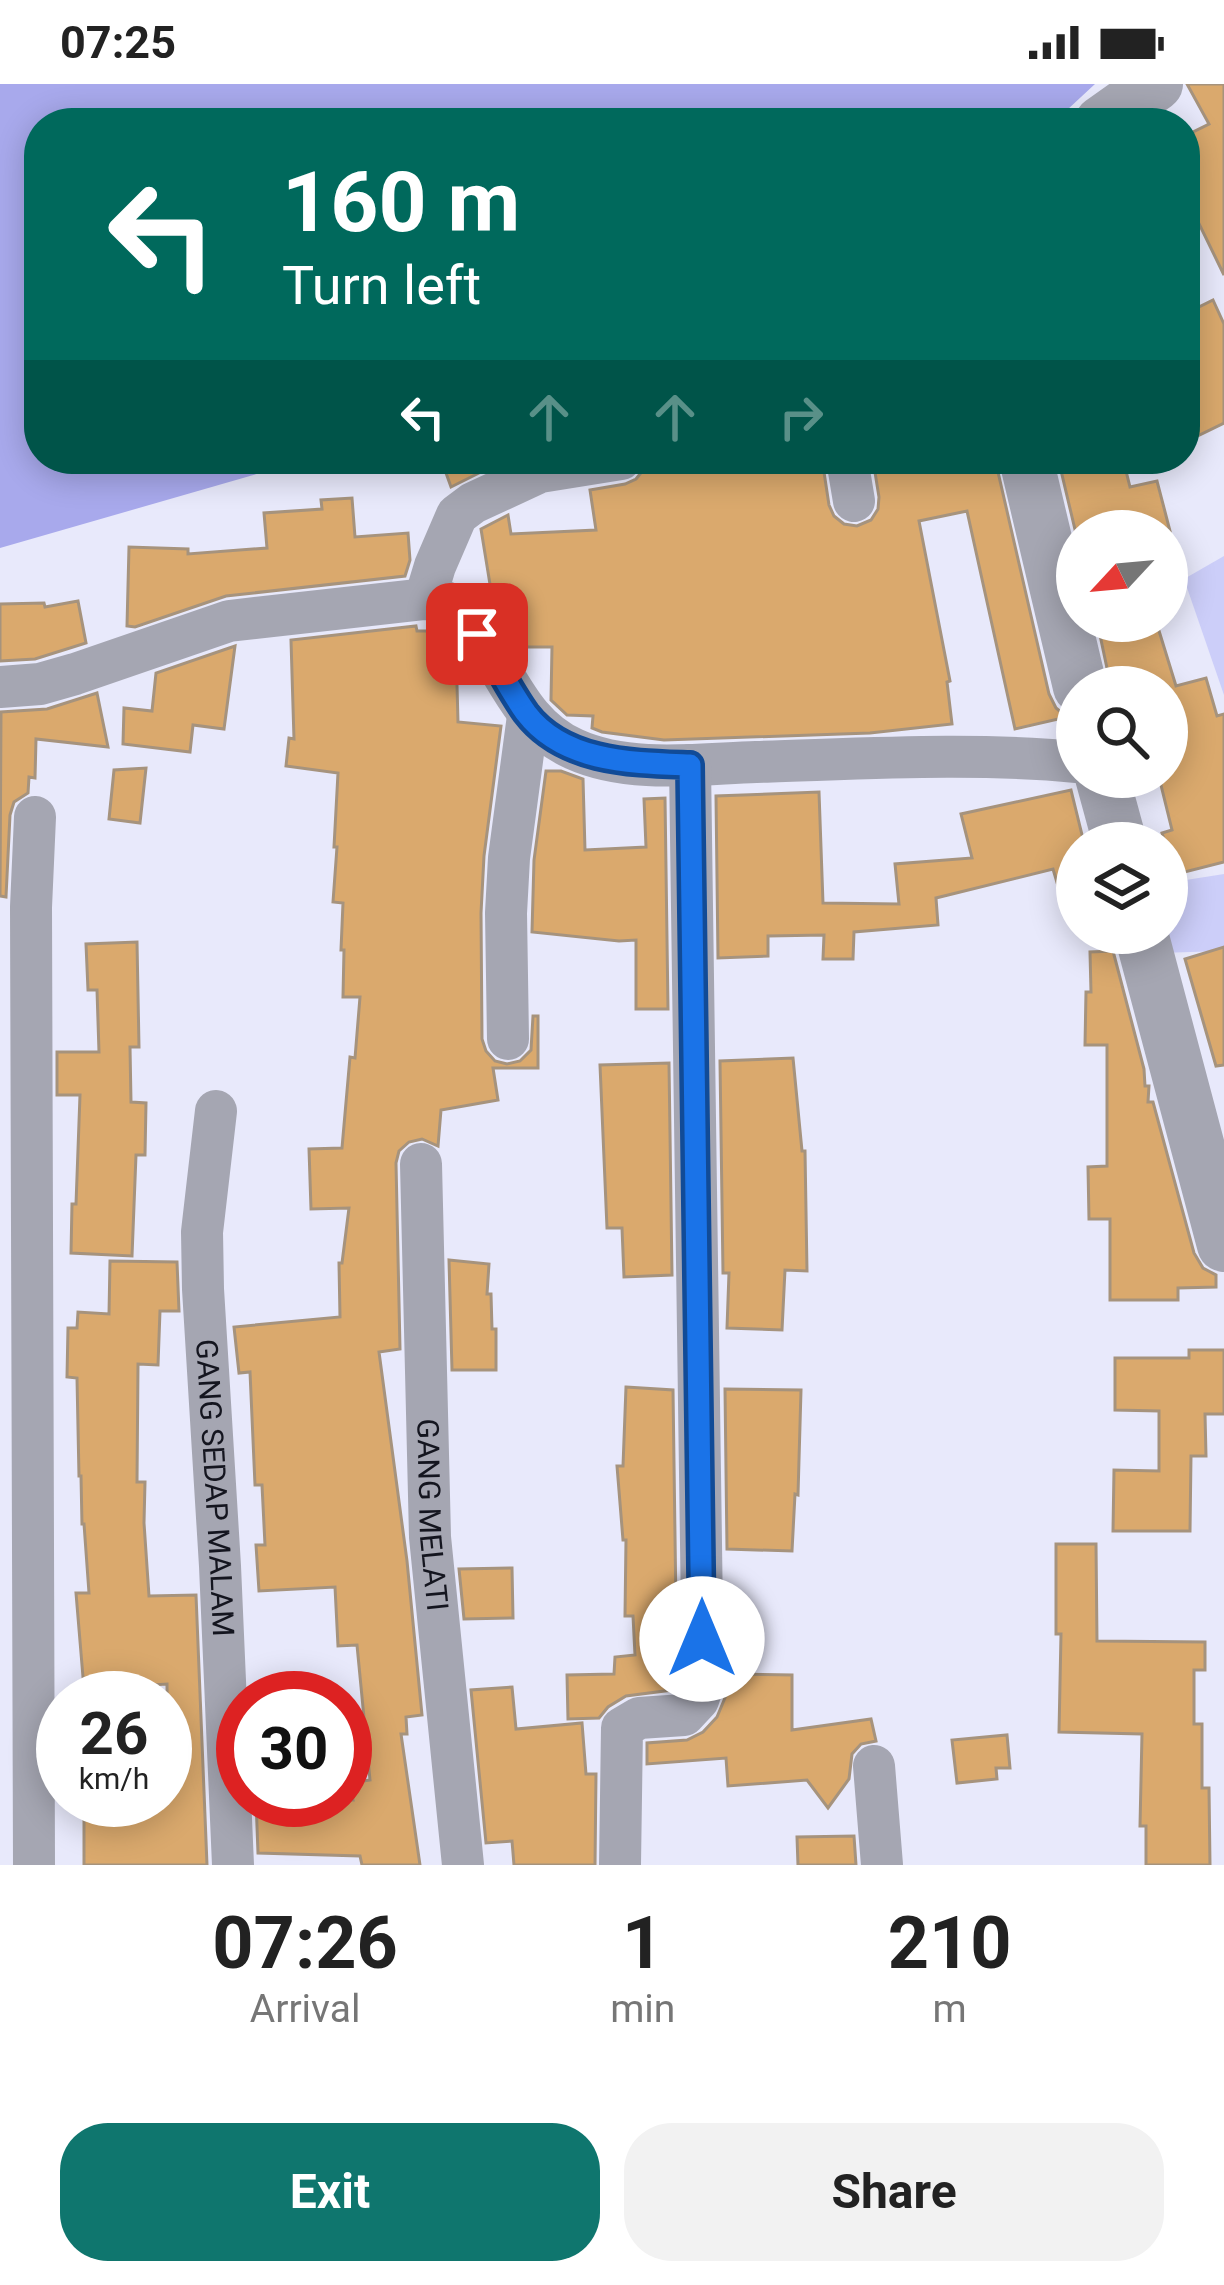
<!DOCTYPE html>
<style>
body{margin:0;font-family:Roboto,sans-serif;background:#f2f2f2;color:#222;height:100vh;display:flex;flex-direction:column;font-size:45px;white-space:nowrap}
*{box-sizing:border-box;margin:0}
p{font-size:39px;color:#767676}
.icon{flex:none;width:66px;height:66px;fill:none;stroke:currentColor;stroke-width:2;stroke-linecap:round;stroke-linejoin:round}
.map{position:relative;height:1781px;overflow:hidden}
.details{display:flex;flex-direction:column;background:#fff;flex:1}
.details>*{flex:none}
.top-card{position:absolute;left:24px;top:24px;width:1176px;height:366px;border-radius:48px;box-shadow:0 6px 30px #0003;background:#00695c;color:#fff;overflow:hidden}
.needle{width:78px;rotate:244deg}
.controls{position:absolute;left:1056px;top:426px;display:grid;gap:24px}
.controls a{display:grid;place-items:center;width:132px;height:132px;border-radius:50%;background:#fff;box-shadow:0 6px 30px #0003;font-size:60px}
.speed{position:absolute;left:36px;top:1587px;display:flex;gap:24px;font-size:60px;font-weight:700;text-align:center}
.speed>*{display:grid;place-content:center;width:156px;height:156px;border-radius:50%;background:#fff;box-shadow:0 6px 30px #0003;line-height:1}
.speed small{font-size:30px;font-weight:400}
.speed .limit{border:18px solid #d22;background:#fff;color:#111}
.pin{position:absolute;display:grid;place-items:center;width:102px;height:102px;color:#fff;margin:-51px;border-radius:24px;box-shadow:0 6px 18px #0006}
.me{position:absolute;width:132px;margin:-66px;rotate:0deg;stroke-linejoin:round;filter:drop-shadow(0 0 9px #0008)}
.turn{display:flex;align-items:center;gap:42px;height:252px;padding:0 60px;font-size:54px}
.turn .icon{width:156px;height:156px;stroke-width:2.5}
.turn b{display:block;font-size:84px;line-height:102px}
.lanes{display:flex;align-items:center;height:114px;padding:0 60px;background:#0003;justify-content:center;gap:60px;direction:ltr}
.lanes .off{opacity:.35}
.eta{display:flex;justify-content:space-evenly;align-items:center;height:204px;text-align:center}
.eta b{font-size:72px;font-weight:700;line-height:84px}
.action{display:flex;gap:24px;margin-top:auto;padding:24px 60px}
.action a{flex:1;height:138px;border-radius:48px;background:#0f766e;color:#fff;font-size:48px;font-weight:700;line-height:138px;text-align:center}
.action a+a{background:#f2f2f2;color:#222}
.status{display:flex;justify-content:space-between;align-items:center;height:84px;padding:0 60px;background:#fff;direction:ltr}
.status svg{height:33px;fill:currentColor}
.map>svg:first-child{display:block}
.green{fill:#cccef9}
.water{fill:#a8a9ec}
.building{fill:#daa96d;stroke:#a6937d;stroke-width:3}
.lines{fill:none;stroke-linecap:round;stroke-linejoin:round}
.minor{stroke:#a5a6b2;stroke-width:42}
.tertiary{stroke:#a5a6b2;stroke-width:54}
.route-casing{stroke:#114b97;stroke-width:30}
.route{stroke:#1a73e8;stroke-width:21}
.labels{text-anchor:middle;stroke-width:10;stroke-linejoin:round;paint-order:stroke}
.street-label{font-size:30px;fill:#14151f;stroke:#f7f8fd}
</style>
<div class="status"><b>07:25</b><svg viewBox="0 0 49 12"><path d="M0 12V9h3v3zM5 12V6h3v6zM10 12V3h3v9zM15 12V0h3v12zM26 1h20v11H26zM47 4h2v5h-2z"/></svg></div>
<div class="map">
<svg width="1224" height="1781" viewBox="0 0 1224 1781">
<rect width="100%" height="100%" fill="#e8e9fb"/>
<g class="green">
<path d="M 1224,472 L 1224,611 L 1184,495 Z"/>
<path d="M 1224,790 L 1224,867 L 1158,869 L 1167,849 L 1167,799 Z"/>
</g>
<path class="water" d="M 0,0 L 1095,0 L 1053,39 L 39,39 L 39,375 L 309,375 L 0,464 Z"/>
<g class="building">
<path d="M 1187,0 L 1224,0 L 1224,191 L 1185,111 L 1185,52 L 1209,40 Z"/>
<path d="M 1213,216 L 1224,240 L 1224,339 L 1185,358 L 1185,230 Z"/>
<path d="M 441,375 L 507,375 L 451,403 Z"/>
<path d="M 646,375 L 822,375 L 829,421 L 834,432 L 844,440 L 857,442 L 871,436 L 878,425 L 879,413 L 873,376 L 995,375 L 1049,610 L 1056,624 L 1067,633 L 1015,645 L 967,427 L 919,437 L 950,597 L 947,598 L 952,640 L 870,649 L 664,656 L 602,648 L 592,644 L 593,632 L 567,631 L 551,616 L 552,563 L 516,563 L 495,531 L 481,445 L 508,431 L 511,450 L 596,446 L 590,406 L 625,400 L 636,395 L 644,385 Z"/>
<path d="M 1072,375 L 1123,375 L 1130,403 L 1157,397 L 1170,447 L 1077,447 L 1077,454 L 1059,378 Z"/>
<path d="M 352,414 L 355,453 L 408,449 L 410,476 L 405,492 L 226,512 L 135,543 L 127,542 L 129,463 L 188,465 L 188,470 L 267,464 L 264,429 L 322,425 L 321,416 Z"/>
<path d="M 78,517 L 86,559 L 35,575 L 0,577 L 0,520 L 44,519 L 45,523 Z"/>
<path d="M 1097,537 L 1156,537 L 1176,602 L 1206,594 L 1217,632 L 1224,630 L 1224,778 L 1173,791 L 1167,759 L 1165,759 L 1162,749 L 1172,746 L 1159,693 L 1167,693 L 1167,604 L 1170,603 L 1111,603 Z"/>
<path d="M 416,542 L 417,547 L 443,547 L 456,564 L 458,638 L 501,642 L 484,772 L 481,829 L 482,955 L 486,967 L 495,977 L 507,980 L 520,977 L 531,966 L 533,932 L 538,932 L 538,984 L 493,984 L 498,1016 L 441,1026 L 438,1062 L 422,1055 L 409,1058 L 399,1067 L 396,1079 L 400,1265 L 379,1268 L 407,1477 L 422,1631 L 406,1633 L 407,1650 L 401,1650 L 420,1781 L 362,1781 L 360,1772 L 258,1769 L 256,1716 L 353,1716 L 350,1699 L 370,1696 L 357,1561 L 338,1562 L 335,1503 L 259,1507 L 256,1461 L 265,1461 L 262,1401 L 255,1401 L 250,1288 L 239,1289 L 234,1243 L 340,1233 L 339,1179 L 342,1179 L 349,1124 L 311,1125 L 309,1065 L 342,1064 L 350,973 L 355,974 L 360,913 L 343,913 L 344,866 L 341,866 L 343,819 L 333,818 L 337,763 L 334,763 L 338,689 L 286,682 L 289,654 L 294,655 L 291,556 Z"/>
<path d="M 235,562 L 224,645 L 193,641 L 190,668 L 123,660 L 124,624 L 152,627 L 156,589 Z"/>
<path d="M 97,609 L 108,663 L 36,655 L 35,694 L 29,693 L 28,709 L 14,718 L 10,731 L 6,813 L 0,812 L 1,628 L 47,625 Z"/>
<path d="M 146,684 L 140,739 L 109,735 L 114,686 Z"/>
<path d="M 546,687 L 561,687 L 583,695 L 585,766 L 646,763 L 644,715 L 665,714 L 668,925 L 636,925 L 636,856 L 619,857 L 532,848 L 534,776 Z"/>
<path d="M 1071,706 L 1084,759 L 1077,759 L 1077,838 L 1069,839 L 1053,785 L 936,814 L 938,841 L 854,848 L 853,875 L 823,875 L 824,851 L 768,852 L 768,872 L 718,874 L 716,712 L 819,708 L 823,819 L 899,820 L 895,780 L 972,774 L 961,730 Z"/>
<path d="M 137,858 L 139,963 L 130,963 L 131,1018 L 146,1019 L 145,1071 L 136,1071 L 132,1172 L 71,1169 L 72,1120 L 76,1120 L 80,1011 L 57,1011 L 57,968 L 99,968 L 97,906 L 88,906 L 86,860 Z"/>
<path d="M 1224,863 L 1224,981 L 1216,982 L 1185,875 Z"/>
<path d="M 1113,867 L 1144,985 L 1145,1002 L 1149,1002 L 1148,1018 L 1153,1018 L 1194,1169 L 1203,1184 L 1216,1191 L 1216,1203 L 1178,1204 L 1178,1216 L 1110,1216 L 1110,1135 L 1089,1135 L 1088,1083 L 1107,1082 L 1107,961 L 1085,961 L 1086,908 L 1091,908 L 1090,868 Z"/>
<path d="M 793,974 L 802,1067 L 805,1067 L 807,1187 L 785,1186 L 782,1246 L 727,1244 L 729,1189 L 723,1189 L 720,977 Z"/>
<path d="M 669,979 L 672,1191 L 624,1193 L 622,1144 L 607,1144 L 600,981 Z"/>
<path d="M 449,1176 L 489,1180 L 487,1210 L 491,1210 L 492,1245 L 496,1245 L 496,1286 L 452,1286 Z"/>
<path d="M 110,1177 L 177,1178 L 179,1227 L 160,1227 L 158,1281 L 138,1280 L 137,1398 L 145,1398 L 144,1439 L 149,1512 L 196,1511 L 207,1781 L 84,1781 L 84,1716 L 168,1716 L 167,1600 L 84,1605 L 76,1509 L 89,1509 L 84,1440 L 82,1440 L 81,1392 L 79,1392 L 77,1294 L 67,1293 L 68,1244 L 77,1244 L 78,1228 L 109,1230 Z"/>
<path d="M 1189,1266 L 1224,1266 L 1224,1330 L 1205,1330 L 1206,1372 L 1191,1372 L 1190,1447 L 1113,1447 L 1114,1386 L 1159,1387 L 1159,1327 L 1115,1326 L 1115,1274 L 1189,1274 Z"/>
<path d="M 626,1303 L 673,1306 L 677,1597 L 672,1606 L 626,1612 L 608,1623 L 599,1634 L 568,1635 L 567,1591 L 614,1590 L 615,1573 L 635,1571 L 633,1532 L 625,1532 L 626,1456 L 623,1456 L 617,1382 L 623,1382 Z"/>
<path d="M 725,1305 L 801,1306 L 798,1411 L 795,1410 L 792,1467 L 727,1465 Z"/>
<path d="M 1056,1460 L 1096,1460 L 1097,1557 L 1205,1558 L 1205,1586 L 1194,1586 L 1194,1640 L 1202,1640 L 1202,1704 L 1209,1704 L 1210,1781 L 1146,1781 L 1146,1742 L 1140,1742 L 1142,1650 L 1059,1648 L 1061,1550 L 1056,1550 Z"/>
<path d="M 512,1484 L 513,1534 L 464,1535 L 459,1485 Z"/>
<path d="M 728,1590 L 792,1591 L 792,1646 L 871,1635 L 876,1657 L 861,1660 L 852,1670 L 849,1695 L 828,1724 L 807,1696 L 728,1702 L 726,1674 L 647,1680 L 647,1659 L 687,1656 L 703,1648 L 717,1633 L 727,1609 Z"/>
<path d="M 512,1603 L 516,1645 L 582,1639 L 586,1690 L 596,1690 L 595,1781 L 514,1781 L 512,1757 L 486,1759 L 471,1606 Z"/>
<path d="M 1007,1651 L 1010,1684 L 996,1684 L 997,1695 L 957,1699 L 952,1656 Z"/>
<path d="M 854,1752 L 856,1781 L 798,1781 L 797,1753 Z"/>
</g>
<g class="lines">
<g class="minor">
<path d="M 847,375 L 854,417"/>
<path d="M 425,515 L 435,482 L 457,431 L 473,419 L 540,388 L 621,375"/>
<path d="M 0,603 L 40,600 L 75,590 L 229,537 L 425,515 C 434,516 445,516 452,521 C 461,527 469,539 476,548 C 508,591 522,642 574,665 C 629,690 698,680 756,678 C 862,675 971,668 1077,678"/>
<path d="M 508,955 L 506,829 L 509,774 L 528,632"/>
<path id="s1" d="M 216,1027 L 202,1148 L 203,1205 L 220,1482 L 233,1781"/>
<path id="s2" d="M 421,1080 L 430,1453 L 463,1781"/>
<path d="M 874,1682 L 882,1781"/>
<path d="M 34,1781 L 31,823 L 35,733"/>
<path d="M 620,1781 L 622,1644 L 639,1634 L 684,1631 L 698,1616 L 703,1601 L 690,681"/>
</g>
<g class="tertiary">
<path d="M 1101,39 L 1156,0"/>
<path d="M 1026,375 L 1080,603"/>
<path d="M 1102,693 L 1120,759"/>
<path d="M 1141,849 L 1224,1161"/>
</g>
</g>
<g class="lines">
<g class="route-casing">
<path id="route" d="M 477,550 C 495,575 508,604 526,629 C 564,679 634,679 690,681 L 702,1555"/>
</g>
<use href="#route" class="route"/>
</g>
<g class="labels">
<g class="street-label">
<text dy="10" stroke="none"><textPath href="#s1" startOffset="378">GANG SEDAP MALAM</textPath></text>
<text dy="10" stroke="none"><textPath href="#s2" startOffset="351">GANG MELATI</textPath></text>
</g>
</g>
</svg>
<div class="controls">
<a><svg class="needle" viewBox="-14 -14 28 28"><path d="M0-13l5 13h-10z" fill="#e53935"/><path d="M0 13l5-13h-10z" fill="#767676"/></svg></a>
<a><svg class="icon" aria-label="search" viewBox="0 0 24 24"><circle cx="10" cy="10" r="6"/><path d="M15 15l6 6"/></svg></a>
<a><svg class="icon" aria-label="layers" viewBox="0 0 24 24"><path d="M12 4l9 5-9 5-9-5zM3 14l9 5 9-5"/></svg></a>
</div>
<div class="speed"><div>26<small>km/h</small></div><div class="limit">30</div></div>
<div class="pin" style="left:477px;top:550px;background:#d93025"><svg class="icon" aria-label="arrive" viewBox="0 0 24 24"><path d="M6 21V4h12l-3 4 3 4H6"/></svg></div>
<svg class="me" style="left:702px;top:1555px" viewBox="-20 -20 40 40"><circle r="19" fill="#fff"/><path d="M0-13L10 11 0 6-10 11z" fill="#1a73e8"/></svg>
<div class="top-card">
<div class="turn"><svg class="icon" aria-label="left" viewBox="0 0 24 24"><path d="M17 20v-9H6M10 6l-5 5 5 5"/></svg><div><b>160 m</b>Turn left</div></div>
<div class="lanes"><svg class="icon" aria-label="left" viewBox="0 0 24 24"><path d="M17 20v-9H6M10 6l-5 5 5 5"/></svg><svg class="icon off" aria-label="ahead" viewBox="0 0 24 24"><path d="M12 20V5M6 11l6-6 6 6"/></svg><svg class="icon off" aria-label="ahead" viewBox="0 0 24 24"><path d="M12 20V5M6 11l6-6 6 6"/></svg><svg class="icon off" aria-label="right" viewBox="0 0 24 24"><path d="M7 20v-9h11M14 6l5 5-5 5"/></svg></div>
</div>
</div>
<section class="details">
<div class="eta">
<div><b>07:26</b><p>Arrival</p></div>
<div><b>1</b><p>min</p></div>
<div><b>210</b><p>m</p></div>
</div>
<div class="action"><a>Exit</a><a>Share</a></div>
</section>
